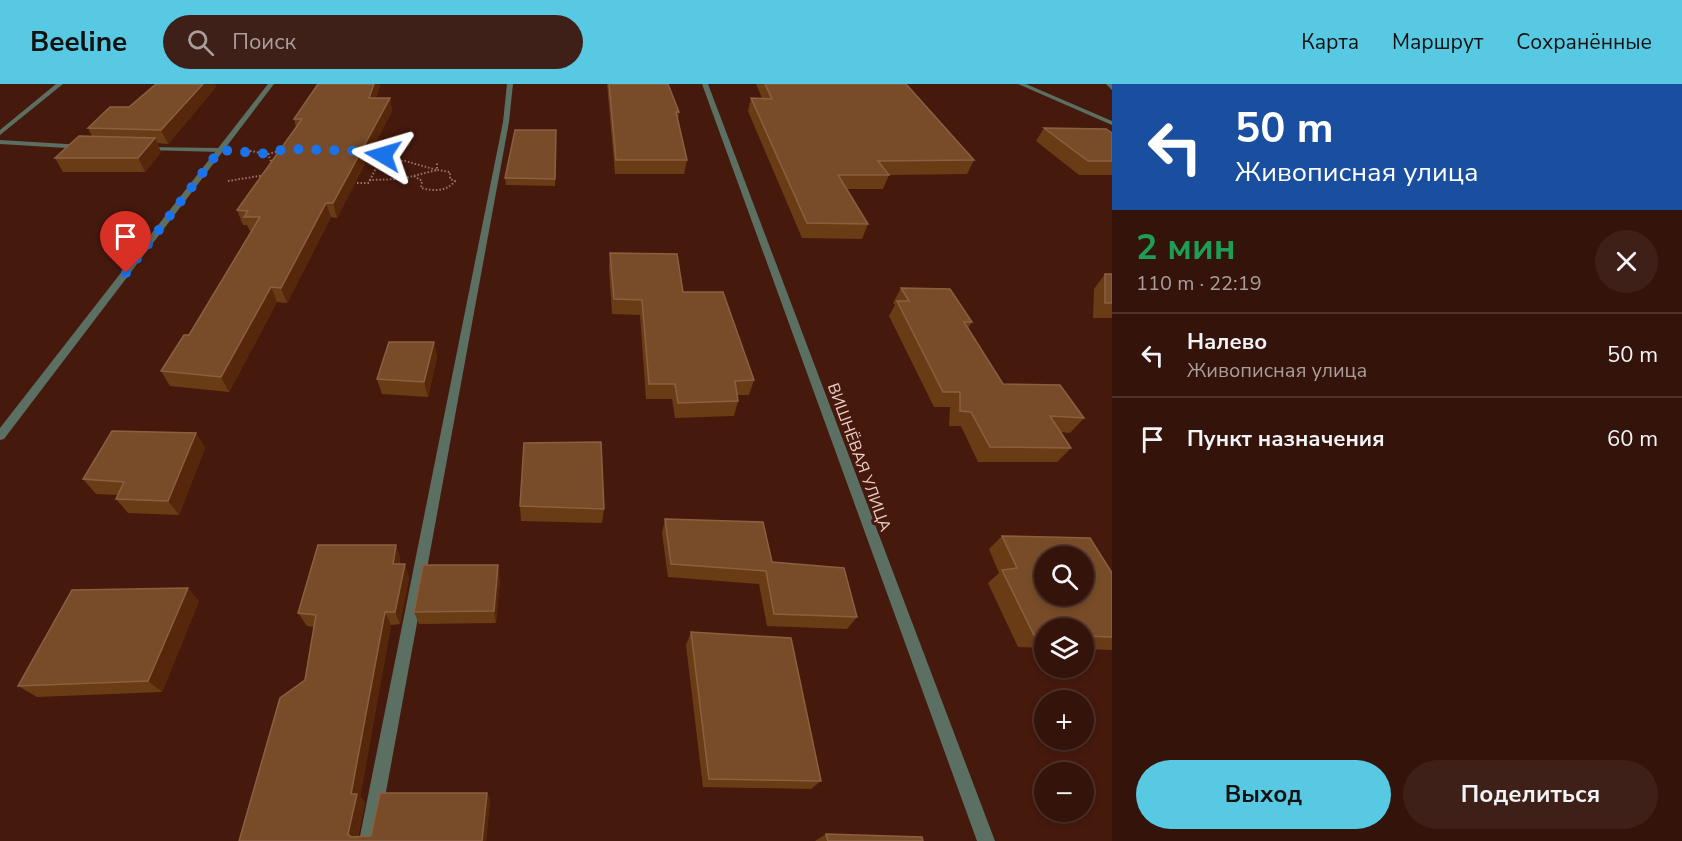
<!DOCTYPE html>
<html lang="ru">
<meta charset="utf-8">
<style>
body{margin:0;font-family:"Nunito Sans",sans-serif;background:#3f2018;color:#f1f3f6;height:100vh;display:flex;flex-direction:column;font-size:22px;white-space:nowrap}
*{box-sizing:border-box;margin:0}
p{font-size:20px;color:#a99e9c}
.icon{flex:none;width:33px;height:33px;fill:none;stroke:currentColor;stroke-width:2;stroke-linecap:round;stroke-linejoin:round}
.map{position:relative;flex:1;overflow:hidden}
.side{display:flex;flex-direction:column;background:#34130a;width:570px}
.side>*{flex:none}
.hud{background:#1a4fa0;color:#fff;overflow:hidden}
.fabs{position:absolute;left:1034px;top:462px;display:grid;gap:12px}
.fabs a{display:grid;place-items:center;width:60px;height:60px;border-radius:50%;background:#34130a;box-shadow:0 3px 9px #0003,0 0 0 2px #4e322b;font-size:30px}
.pin{position:absolute;display:grid;place-items:center;width:51px;height:51px;color:#fff;margin:-62px -26px;border-radius:50% 50% 50% 0;rotate:-45deg;box-shadow:0 0 6px #0007}
.pin .icon{rotate:45deg}
.me{position:absolute;width:66px;margin:-33px;rotate:277deg;stroke-linejoin:round;filter:drop-shadow(0 0 4px #0008)}
.turn{display:flex;align-items:center;gap:21px;height:126px;padding:0 24px;font-size:27px}
.turn .icon{width:78px;height:78px;stroke-width:2.5}
.turn b{display:block;font-size:42px;line-height:51px}
.round{display:grid;place-items:center;flex:none;width:63px;height:63px;border-radius:32px;background:#3f2018}
.summary{display:flex;align-items:center;justify-content:space-between;height:102px;padding:0 24px}
h1{font-size:36px;font-weight:700;line-height:45px;color:#1e9e55}
.cta{display:flex;gap:12px;margin-top:auto;padding:12px 24px}
.cta a{flex:1;height:69px;border-radius:36px;background:#58c9e3;color:#111;font-size:24px;font-weight:700;line-height:69px;text-align:center}
.cta a+a{background:#3f2018;color:#f1f3f6}
ul{padding:0;list-style:none}
li{display:flex;align-items:center;gap:18px;height:84px;padding:0 24px;border-top:2px solid #4e322b}
li div{flex:1}
li b{display:block;font-size:22px}
li em{font-style:normal}
header{display:flex;align-items:center;gap:36px;box-sizing:border-box;height:84px;padding:0 30px;background:#58c9e3;color:#111}
header strong{font-size:28px}
nav{display:flex;gap:33px;margin-inline-start:auto;font-size:21px}
.search{width:420px;height:54px;background:#3f2018;display:flex;align-items:center;gap:15px;box-sizing:border-box;padding:0 21px;border-radius:33px;color:#a99e9c;font-size:22px}
main{display:flex;flex:1;min-height:0}
.map>svg:first-child{display:block}
.lines{fill:none;stroke-linecap:round;stroke-linejoin:round}
.path{stroke:#9b756b;stroke-width:2;stroke-dasharray:1.5 2;stroke-linecap:butt}
.service{fill:#5b6f62;fill-rule:evenodd}
.minor{fill:#5b6f62;fill-rule:evenodd}
.wall{fill:#6a3c15}
.shaded-wall{fill:#56270a}
.building{fill:#784c28;stroke:#8a6041;stroke-width:1.5;fill-rule:evenodd}
.route{stroke:#1a73e8;stroke-width:10;stroke-dasharray:0 18}
.labels{text-anchor:middle;stroke-width:6;stroke-linejoin:round;paint-order:stroke}
.street-label{font-size:16px;fill:#edcec6;stroke:#46190d}
</style>
<header>
<strong>Beeline</strong>
<div class="search"><svg class="icon" aria-label="search" viewBox="0 0 24 24"><circle cx="10" cy="10" r="6"/><path d="M15 15l6 6"/></svg>Поиск</div>
<nav><a>Карта</a><a>Маршрут</a><a>Сохранённые</a></nav>
</header>
<main>
<div class="map">
<svg width="1112" height="757" viewBox="0 0 1112 757">
<rect width="100%" height="100%" fill="#46190d"/>
<g class="lines">
<g class="path">
<path d="M 250,67 L 268,70 L 273,82"/>
<path d="M 366,67 L 383,71 L 380,76"/>
<path d="M 268,70 L 284,66"/>
<path d="M 380,76 L 405,77 L 437,86 L 401,95 L 370,96 Z"/>
<path d="M 414,92 L 422,97 L 421,104 C 434,107 446,108 455,97 L 450,95 L 450,88 L 437,86 L 437,79"/>
<path d="M 228,97 L 265,91"/>
<path d="M 350,99 L 369,99 L 370,96"/>
</g>
<g class="service">
<path d="M 56,0 L 63,0 L 0,51 L 0,46 Z"/>
<path d="M 507,0 L 513,0 L 509,38 L 377,757 L 359,757 L 503,38 Z"/>
<path d="M 1018,0 L 1026,0 L 1112,37 L 1112,41 Z"/>
<path d="M 1106,0 L 1112,0 L 1112,6 Z"/>
<path d="M 0,56 L 83,61 L 87,63 L 83,65 L 0,60 Z"/>
<path d="M 143,63 L 220,64 L 224,66 L 220,68 L 145,66 L 143,65 Z"/>
</g>
<g class="minor">
<path d="M 268,0 L 274,0 L 4,355 L 0,356 L 0,344 Z"/>
<path d="M 702,0 L 708,0 L 995,757 L 977,757 Z"/>
</g>
</g>
<g class="wall">
<path d="M 607,0 L 668,0 L 679,28 L 678,36 L 687,76 L 684,90 L 615,90 Z"/>
<path d="M 756,0 L 906,0 L 974,76 L 967,90 L 889,91 L 883,105 L 847,105 L 868,140 L 862,155 L 802,154 L 748,27 L 751,14 L 762,14 Z"/>
<path d="M 216,3 L 168,60 L 157,59 L 161,68 L 145,88 L 63,88 L 55,74 L 92,52 L 88,44 L 129,23 Z"/>
<path d="M 376,14 L 390,14 L 392,27 L 337,134 L 331,133 L 287,219 L 277,218 L 229,308 L 170,302 L 161,287 L 189,251 L 251,147 L 250,147 L 247,141 L 243,141 L 237,126 L 296,43 L 294,35 Z"/>
<path d="M 1044,44 L 1112,49 L 1112,91 L 1079,91 L 1036,57 Z"/>
<path d="M 556,46 L 555,102 L 506,101 L 505,94 Z"/>
<path d="M 610,169 L 683,208 L 754,296 L 749,311 L 737,311 L 738,317 L 734,332 L 675,334 L 672,315 L 646,315 L 640,231 L 612,230 L 609,184 Z"/>
<path d="M 1105,190 L 1112,190 L 1112,234 L 1093,234 L 1094,205 Z"/>
<path d="M 901,204 L 972,238 L 968,244 L 1003,300 L 1084,334 L 1070,349 L 1061,348 L 1071,364 L 1057,378 L 978,378 L 961,342 L 949,342 L 950,323 L 934,323 L 889,232 L 895,221 L 893,219 Z"/>
<path d="M 434,258 L 437,273 L 428,313 L 382,310 L 377,295 Z"/>
<path d="M 196,349 L 205,364 L 179,431 L 128,429 L 116,415 L 118,411 L 96,410 L 83,395 Z"/>
<path d="M 520,422 L 604,425 L 602,439 L 521,437 Z"/>
<path d="M 665,435 L 772,478 L 857,533 L 847,545 L 767,542 L 759,500 L 668,493 L 662,449 Z"/>
<path d="M 1002,452 L 1112,489 L 1112,566 L 1083,565 L 1083,544 L 1044,544 L 1044,564 L 1018,563 L 988,499 L 999,489 L 989,465 Z"/>
<path d="M 396,461 L 400,474 L 400,480 L 409,494 L 400,540 L 391,541 L 360,713 L 365,718 L 358,753 L 371,752 L 487,709 L 490,716 L 486,757 L 239,757 L 305,596 L 314,543 L 307,542 L 298,529 Z"/>
<path d="M 500,494 L 496,539 L 419,540 L 414,528 Z"/>
<path d="M 199,517 L 162,608 L 37,613 L 18,602 Z"/>
<path d="M 691,548 L 821,697 L 811,705 L 703,703 L 686,561 Z"/>
<path d="M 826,750 L 923,757 L 815,757 Z"/>
</g>
<g class="shaded-wall">
<path d="M 203,0 L 215,0 L 216,3 L 168,60 L 161,46 Z"/>
<path d="M 374,0 L 381,0 L 372,27 L 369,14 Z"/>
<path d="M 390,14 L 392,27 L 337,134 L 333,119 Z"/>
<path d="M 155,54 L 161,68 L 145,88 L 138,74 Z"/>
<path d="M 326,119 L 331,133 L 287,219 L 281,204 Z"/>
<path d="M 271,203 L 277,218 L 229,308 L 221,293 Z"/>
<path d="M 434,258 L 437,273 L 428,313 L 424,298 Z"/>
<path d="M 196,349 L 205,364 L 179,431 L 168,417 Z"/>
<path d="M 396,461 L 400,474 L 398,494 L 393,480 Z"/>
<path d="M 405,480 L 409,494 L 400,540 L 395,528 Z"/>
<path d="M 498,481 L 500,494 L 496,539 L 494,527 Z"/>
<path d="M 188,504 L 199,517 L 162,608 L 148,597 Z"/>
<path d="M 385,528 L 391,541 L 360,713 L 365,718 L 357,757 L 351,753 L 348,750 L 351,710 Z"/>
<path d="M 487,709 L 490,716 L 486,757 L 482,757 Z"/>
</g>
<g class="building">
<path d="M 156,0 L 203,0 L 161,46 L 88,44 L 110,23 L 129,23 Z"/>
<path d="M 318,0 L 374,0 L 369,14 L 390,14 L 333,119 L 326,119 L 281,204 L 271,203 L 221,293 L 161,287 L 184,251 L 189,251 L 260,133 L 244,133 L 248,127 L 237,126 L 302,35 L 294,35 Z"/>
<path d="M 609,0 L 668,0 L 679,28 L 676,28 L 687,76 L 616,76 Z"/>
<path d="M 765,0 L 906,0 L 974,76 L 878,77 L 889,91 L 838,91 L 868,140 L 807,139 L 751,14 L 772,15 Z"/>
<path d="M 1044,44 L 1106,45 L 1112,49 L 1112,77 L 1088,77 Z"/>
<path d="M 515,46 L 556,46 L 555,95 L 505,94 Z"/>
<path d="M 79,52 L 155,54 L 138,74 L 55,74 Z"/>
<path d="M 610,169 L 677,170 L 683,208 L 723,208 L 754,296 L 735,297 L 738,317 L 678,319 L 675,300 L 649,300 L 642,216 L 614,215 Z"/>
<rect x="1105" y="190" width="7" height="29"/>
<path d="M 901,204 L 950,205 L 972,238 L 964,238 L 1003,300 L 1060,301 L 1084,334 L 1050,332 L 1071,364 L 990,363 L 971,328 L 960,327 L 960,308 L 943,308 L 897,217 L 909,217 Z"/>
<path d="M 389,258 L 434,258 L 424,298 L 377,295 Z"/>
<path d="M 112,347 L 196,349 L 168,417 L 116,415 L 124,398 L 83,395 Z"/>
<path d="M 601,358 L 604,425 L 520,422 L 524,359 Z"/>
<path d="M 665,435 L 763,438 L 772,478 L 844,484 L 857,533 L 774,530 L 766,487 L 671,480 Z"/>
<path d="M 1002,452 L 1090,454 L 1112,489 L 1112,553 L 1083,552 L 1083,544 L 1044,544 L 1044,551 L 1034,551 L 1002,486 L 1017,484 ZM 1044,472 L 1083,472 L 1083,512 L 1044,512 Z"/>
<path d="M 318,461 L 396,461 L 393,480 L 405,480 L 395,528 L 385,528 L 351,710 L 357,710 L 348,750 L 351,753 L 371,752 L 380,709 L 487,709 L 482,757 L 239,757 L 280,614 L 305,596 L 316,531 L 298,529 Z"/>
<path d="M 423,481 L 498,481 L 494,527 L 414,528 Z"/>
<path d="M 188,504 L 148,597 L 18,602 L 72,506 Z"/>
<path d="M 691,548 L 791,554 L 821,697 L 709,695 Z"/>
<path d="M 826,750 L 922,753 L 923,757 L 828,757 Z"/>
</g>
<g class="lines">
<path class="route" d="M 126,189 L 220,66 L 268,70 L 285,65 L 366,67 L 383,71"/>
</g>
<g class="labels">
<g class="street-label">
<text transform="translate(860 373) rotate(70)" y="6">ВИШНЁВАЯ УЛИЦА</text>
</g>
</g>
</svg>
<div class="fabs">
<a><svg class="icon" aria-label="search" viewBox="0 0 24 24"><circle cx="10" cy="10" r="6"/><path d="M15 15l6 6"/></svg></a>
<a><svg class="icon" aria-label="layers" viewBox="0 0 24 24"><path d="M12 4l9 5-9 5-9-5zM3 14l9 5 9-5"/></svg></a>
<a>+</a>
<a>−</a>
</div>
<div class="pin" style="left:126px;top:189px;background:#d93025"><svg class="icon" aria-label="arrive" viewBox="0 0 24 24"><path d="M6 21V4h12l-3 4 3 4H6"/></svg></div>
<svg class="me" style="left:383px;top:71px" viewBox="-20 -20 40 40"><path d="M0-17L14 15 0 8-14 15z" fill="#1a73e8" stroke="#fff" stroke-width="4"/></svg>
</div>
<section class="side">
<div class="hud">
<div class="turn"><svg class="icon" aria-label="left" viewBox="0 0 24 24"><path d="M17 20v-9H6M10 6l-5 5 5 5"/></svg><div><b>50 m</b>Живописная улица</div></div>
</div>
<div class="summary"><div><h1>2 мин</h1><p>110 m · 22:19</p></div><a class="round"><svg class="icon" aria-label="close" viewBox="0 0 24 24"><path d="M6 6l12 12M18 6L6 18"/></svg></a></div>
<ul>
<li><svg class="icon" aria-label="left" viewBox="0 0 24 24"><path d="M17 20v-9H6M10 6l-5 5 5 5"/></svg><div><b>Налево</b><p>Живописная улица</p></div><em>50 m</em></li>
<li><svg class="icon" aria-label="arrive" viewBox="0 0 24 24"><path d="M6 21V4h12l-3 4 3 4H6"/></svg><div><b>Пункт назначения</b></div><em>60 m</em></li>
</ul>
<div class="cta"><a>Выход</a><a>Поделиться</a></div>
</section>
</main>
